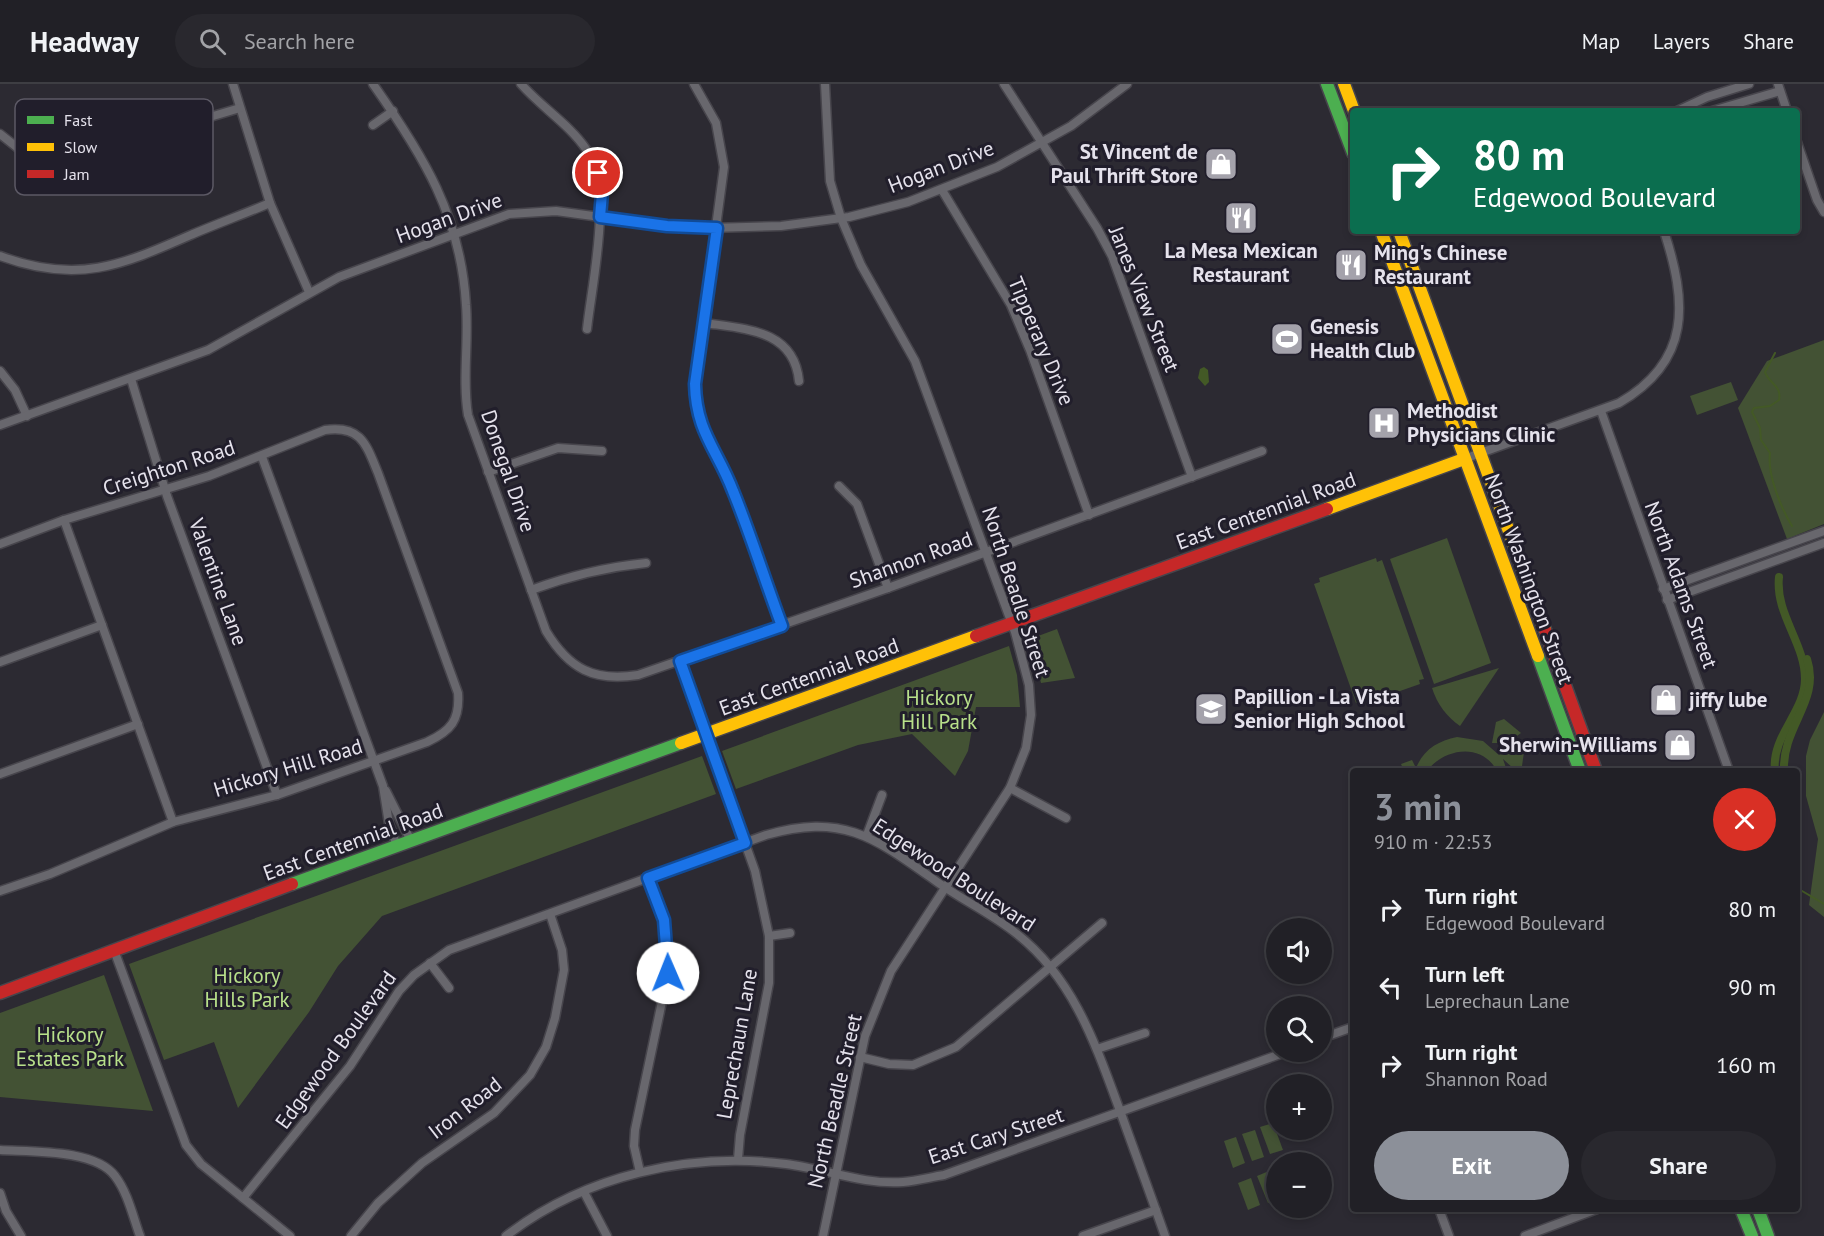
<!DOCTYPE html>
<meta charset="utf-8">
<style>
body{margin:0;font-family:"PT Sans",sans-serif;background:#29282e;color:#f1f3f6;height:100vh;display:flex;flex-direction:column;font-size:22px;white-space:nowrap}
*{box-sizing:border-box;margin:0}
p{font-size:20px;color:#a2a3a7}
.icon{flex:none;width:33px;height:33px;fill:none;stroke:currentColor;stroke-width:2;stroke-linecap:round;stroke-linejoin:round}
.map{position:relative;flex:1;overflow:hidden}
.drawer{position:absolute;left:1350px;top:684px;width:450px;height:444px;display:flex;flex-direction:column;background:#212026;border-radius:6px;box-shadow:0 3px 9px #0003,0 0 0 2px #3e3e43}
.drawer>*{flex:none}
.hud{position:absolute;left:1350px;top:24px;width:450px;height:126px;border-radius:6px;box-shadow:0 3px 9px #0003,0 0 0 2px #3e3e43;background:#0b6e4f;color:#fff;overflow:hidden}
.controls{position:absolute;left:1266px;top:834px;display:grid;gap:12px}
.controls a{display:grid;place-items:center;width:66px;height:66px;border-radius:50%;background:#212026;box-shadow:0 3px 9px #0003,0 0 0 2px #3e3e43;font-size:30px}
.pin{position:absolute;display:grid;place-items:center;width:51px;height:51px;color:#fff;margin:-26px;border:3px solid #fff;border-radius:50%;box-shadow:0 2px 6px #0007}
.me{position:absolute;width:66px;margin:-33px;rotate:359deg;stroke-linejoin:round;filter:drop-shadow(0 0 4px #0008)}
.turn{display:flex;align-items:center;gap:21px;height:126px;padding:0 24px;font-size:27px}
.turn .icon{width:78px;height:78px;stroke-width:2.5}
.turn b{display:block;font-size:42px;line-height:51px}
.round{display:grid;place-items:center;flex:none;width:63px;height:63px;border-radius:32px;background:#29282e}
.overview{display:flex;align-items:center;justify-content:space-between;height:102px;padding:0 24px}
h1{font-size:36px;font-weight:800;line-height:45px;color:#8c9099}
.cta{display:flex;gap:12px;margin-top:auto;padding:12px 24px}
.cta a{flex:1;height:69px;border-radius:36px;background:#8c9099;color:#fff;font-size:24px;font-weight:800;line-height:69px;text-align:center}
.cta a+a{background:#29282e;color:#f1f3f6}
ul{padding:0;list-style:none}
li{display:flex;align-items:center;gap:18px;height:78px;padding:0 24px}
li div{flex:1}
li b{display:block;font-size:22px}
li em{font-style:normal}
header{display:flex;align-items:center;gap:36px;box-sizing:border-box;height:84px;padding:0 30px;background:#212026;border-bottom:2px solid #3e3e43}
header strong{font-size:28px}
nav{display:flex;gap:33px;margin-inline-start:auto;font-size:21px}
.search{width:420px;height:54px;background:#29282e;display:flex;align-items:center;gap:15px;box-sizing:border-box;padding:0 21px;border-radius:33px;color:#a2a3a7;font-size:22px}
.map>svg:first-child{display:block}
.green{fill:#435234}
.water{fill:#435926}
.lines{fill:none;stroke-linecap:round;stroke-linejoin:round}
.stream{stroke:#435926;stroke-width:2}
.canal{stroke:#435926;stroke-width:8}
.street-casing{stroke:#47454c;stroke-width:11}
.fast-casing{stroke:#47454c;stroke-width:15}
.slow-casing{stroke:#47454c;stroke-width:15}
.jam-casing{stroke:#47454c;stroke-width:15}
.street{stroke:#68676d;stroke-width:8}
.fast{stroke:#4caf50;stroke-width:12}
.slow{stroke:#ffc107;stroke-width:12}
.jam{stroke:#c62828;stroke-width:12}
.route-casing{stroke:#114b97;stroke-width:15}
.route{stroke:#1a73e8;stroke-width:10}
.labels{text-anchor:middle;stroke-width:6;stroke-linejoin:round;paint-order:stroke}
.poi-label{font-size:21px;font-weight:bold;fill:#e5e2ec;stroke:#211e2b;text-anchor:start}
.street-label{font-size:21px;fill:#e5e2ec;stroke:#211e2b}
.park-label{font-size:21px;fill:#b8e08a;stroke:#211e2b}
.key{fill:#211e2b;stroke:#5c5965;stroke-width:1.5}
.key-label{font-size:16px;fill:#e5e2ec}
</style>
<header>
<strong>Headway</strong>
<div class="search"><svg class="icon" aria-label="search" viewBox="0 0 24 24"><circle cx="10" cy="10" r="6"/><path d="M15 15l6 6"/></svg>Search here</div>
<nav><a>Map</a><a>Layers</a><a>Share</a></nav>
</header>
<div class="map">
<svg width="1824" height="1152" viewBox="0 0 1824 1152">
<rect width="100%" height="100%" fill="#2c2a32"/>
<g class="green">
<path d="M 1824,256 L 1824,440 L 1787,455 L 1738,324 L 1767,277 Z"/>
<path d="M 1731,298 L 1738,316 L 1697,331 L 1690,312 Z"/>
<path d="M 1447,454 L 1491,579 L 1434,600 L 1390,475 Z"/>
<path d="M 1376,474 L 1377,478 L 1382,476 L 1424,595 L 1419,596 L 1420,600 L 1363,620 L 1361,617 L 1356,619 L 1314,500 L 1320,498 L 1319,494 Z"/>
<path d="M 1057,545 L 1075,594 L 1041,599 L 1030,555 Z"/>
<path d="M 1009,562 L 1017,591 L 1020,623 L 976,623 L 968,667 L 955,692 L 912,650 L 858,661 L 736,705 L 722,667 Z"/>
<path d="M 1499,584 L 1460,642 C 1447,633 1437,620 1432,604 Z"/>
<path d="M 1824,628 L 1824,833 L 1809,821 L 1818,755 L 1806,712 L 1806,672 L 1810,656 Z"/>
<path d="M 1504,635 L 1521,649 L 1507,659 L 1492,659 L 1496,638 Z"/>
<path d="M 1457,653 L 1483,657 L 1499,671 L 1510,662 L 1525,661 L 1522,682 L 1514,685 L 1503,675 L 1507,687 L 1497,687 C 1482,658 1444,664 1427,687 L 1404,687 L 1401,680 L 1412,676 L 1416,684 C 1424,665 1438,657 1457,653 Z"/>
<path d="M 702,672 L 716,710 L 382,832 L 338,882 L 309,928 L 238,1024 L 214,958 L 164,976 L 129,880 Z"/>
<path d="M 104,891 L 153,1027 L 0,1013 L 0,929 Z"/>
<path d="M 1273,1039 L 1283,1066 L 1270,1070 L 1260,1043 Z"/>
<path d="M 1255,1046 L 1264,1073 L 1252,1077 L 1242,1050 Z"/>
<path d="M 1236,1053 L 1245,1079 L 1233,1084 L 1224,1057 Z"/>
<path d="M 1269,1087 L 1276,1107 L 1276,1115 L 1268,1119 L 1257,1092 Z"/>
<path d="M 1251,1094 L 1260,1121 L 1248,1126 L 1238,1099 Z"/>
</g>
<path class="water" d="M 1204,283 L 1208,286 L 1209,298 L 1205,302 L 1198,294 L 1200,285 Z"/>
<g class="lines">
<g class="stream">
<path d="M 1775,269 L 1765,288 C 1769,300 1782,301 1779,316 L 1770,322 L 1754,324 L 1752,328 L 1760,344 L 1761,356 L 1770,369 C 1767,390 1781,424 1792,442"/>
<path d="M 1797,804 L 1824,820"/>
</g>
<g class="canal">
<path d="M 1775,687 C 1771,652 1805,628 1805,595 C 1805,559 1775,530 1779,493"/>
<path d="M 1784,687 C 1782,642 1821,617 1807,575"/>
</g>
<g class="street-casing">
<g id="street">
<path d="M 233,0 L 270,119 L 309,208"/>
<path d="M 373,0 C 423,71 461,132 466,221 C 469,258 462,295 468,331 L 546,547 C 569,585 594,598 638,591 L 888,504 L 1262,367"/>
<path d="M 521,0 C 541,23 569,40 586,65 C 614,104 592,198 587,245"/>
<path d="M 694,0 L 716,39 L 724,83 L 695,300 C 696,350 716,364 733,407 C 751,451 765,497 782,542"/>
<path d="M 1004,0 L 1097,144 L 1112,172 L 1192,393"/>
<path d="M 1778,0 L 1787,27"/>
<path d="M 1677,27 L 1707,13 L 1749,0"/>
<path d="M 1712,27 L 1780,7"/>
<path d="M 373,41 L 393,27"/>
<path d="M 0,50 L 33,76 L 52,80 L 240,24"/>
<path d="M 1797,58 L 1817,116 L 1824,128"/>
<path d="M 942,106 L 1011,221 L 1030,266 L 1089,431"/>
<path d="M 0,172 C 78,201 122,181 193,150 C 219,139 244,130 270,119"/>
<path d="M 705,239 C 746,245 794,246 799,297"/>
<path d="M 0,287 L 15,306 L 27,332"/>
<path d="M 131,295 L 167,412 L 277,711"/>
<path d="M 1601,327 L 1729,687"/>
<path d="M 0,341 L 208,266 L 339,193 L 509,130 L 556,127 L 667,142 L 710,144 L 781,142 L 849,133 L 908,118 L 997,83 L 1071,42 L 1127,0"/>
<path d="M 262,373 L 383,702 L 389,740 L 397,762"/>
<path d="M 1464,375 L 1619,319 C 1692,277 1687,218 1664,147"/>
<path d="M 488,388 L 558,364 L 602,367"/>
<path d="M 839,402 L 857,420 L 888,504"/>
<path d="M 64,436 L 173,738"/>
<path d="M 0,460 L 64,436 L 209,392 L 325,346 C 361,341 366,360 378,389 L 458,609 C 460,636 451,647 427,658 L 277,711 L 173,738 L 50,790 L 0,807"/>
<path d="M 1663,505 L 1824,447"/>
<path d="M 531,506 C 569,492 606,483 646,479"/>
<path d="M 1667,516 L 1824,459"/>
<path d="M 680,577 L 755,787 L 769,852 L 769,899 L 740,1051 L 738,1075"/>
<path d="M 0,578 L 102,541"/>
<path d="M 0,690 L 138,640"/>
<path d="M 1010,704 L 1066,734"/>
<path d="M 386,707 L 411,757"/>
<path d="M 867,751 L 882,711"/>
<path d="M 769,852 L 790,849"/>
<path d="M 114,866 L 186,1061 L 201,1080 L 290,1152"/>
<path d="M 430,879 L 449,904"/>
<path d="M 1322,954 L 1353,943"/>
<path d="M 1097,965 L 1145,949"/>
<path d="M 860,973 L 889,980 L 913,981 L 956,963 L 1102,839"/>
<path d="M 0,1066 C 31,1068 95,1065 115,1092 C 128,1109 133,1133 140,1152"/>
<path d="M 640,1088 L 634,1062 L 635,1046 L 668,889 L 664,836 L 648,794"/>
<path d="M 584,1108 L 607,1152"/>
<path d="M 0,1109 L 6,1127 L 21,1152"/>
<path d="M 243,1114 L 350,982 L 399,907 L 414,891 L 449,866 L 766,751 C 842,729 874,753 933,795 C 960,815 991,829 1017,850 C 1073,894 1095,959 1119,1024 C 1134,1066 1150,1109 1165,1152"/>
<path d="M 1439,1125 L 1449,1152"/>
<path d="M 351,1152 L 378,1119 L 422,1079 L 494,1029 L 530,991 L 546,963 L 555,934 L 564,886 L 562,866 L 550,830"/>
<path d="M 506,1152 C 585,1091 689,1068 786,1080 C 825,1085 864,1101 903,1098 C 917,1097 931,1093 944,1091 L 1286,968"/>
<path d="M 823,1152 L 865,952 L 891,887 L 1010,704 L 1026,664 L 1031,631 L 1029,601 L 1015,548 L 915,277 L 861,181 L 841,134 L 830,97 L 825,0"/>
<path d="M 1083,1152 L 1156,1126"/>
<path d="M 1525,1152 L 1597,1125"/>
</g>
</g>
<g class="fast-casing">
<g id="fast">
<path d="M 1327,0 L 1353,69"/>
<path d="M 1538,572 L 1580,687"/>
<path d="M 292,800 L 681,659"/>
<path d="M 1741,1125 L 1752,1152"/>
<path d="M 1758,1125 L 1768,1152"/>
</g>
</g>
<g class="slow-casing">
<g id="slow">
<path d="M 1344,0 L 1354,27"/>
<path d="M 1381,147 L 1538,572"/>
<path d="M 1399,147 L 1545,546"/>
<path d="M 1327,425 L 1464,375"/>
<path d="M 681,659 L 976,552"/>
</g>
</g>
<g class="jam-casing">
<g id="jam">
<path d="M 1545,546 L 1596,687"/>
<path d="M 976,552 L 1327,425"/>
<path d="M 0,909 L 292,800"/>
</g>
</g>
<use href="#street" class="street"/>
<use href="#fast" class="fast"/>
<use href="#slow" class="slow"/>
<use href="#jam" class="jam"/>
</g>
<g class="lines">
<g class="route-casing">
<path id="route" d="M 598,89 L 602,109 L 600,133 L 667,142 L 717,144 L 695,300 C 696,348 717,365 733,407 C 751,451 765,497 782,542 L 680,577 L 745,759 L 648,794 L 664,836 L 668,889"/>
</g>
<use href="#route" class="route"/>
</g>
<defs>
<g id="shop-square" transform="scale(1.725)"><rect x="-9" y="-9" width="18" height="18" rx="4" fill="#a4a2ab" stroke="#211e2b"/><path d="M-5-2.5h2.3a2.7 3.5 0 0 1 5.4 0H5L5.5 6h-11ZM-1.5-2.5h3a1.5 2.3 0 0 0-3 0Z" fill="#fff"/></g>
<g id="restaurant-square" transform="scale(1.725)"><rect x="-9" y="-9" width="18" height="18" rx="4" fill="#a4a2ab" stroke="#211e2b"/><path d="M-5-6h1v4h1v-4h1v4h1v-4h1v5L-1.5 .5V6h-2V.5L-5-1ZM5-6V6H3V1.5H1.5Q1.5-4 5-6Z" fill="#fff"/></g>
<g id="stadium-square" transform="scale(1.725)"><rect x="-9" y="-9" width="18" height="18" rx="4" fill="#a4a2ab" stroke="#211e2b"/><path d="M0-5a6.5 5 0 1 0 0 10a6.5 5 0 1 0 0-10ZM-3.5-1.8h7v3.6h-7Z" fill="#fff"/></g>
<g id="hospital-square" transform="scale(1.725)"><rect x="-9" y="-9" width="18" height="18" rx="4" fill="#a4a2ab" stroke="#211e2b"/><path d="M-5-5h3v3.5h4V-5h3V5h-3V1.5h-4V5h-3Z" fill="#fff"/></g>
<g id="school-square" transform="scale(1.725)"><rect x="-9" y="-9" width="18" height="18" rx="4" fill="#a4a2ab" stroke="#211e2b"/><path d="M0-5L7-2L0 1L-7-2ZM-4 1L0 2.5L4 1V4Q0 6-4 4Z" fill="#fff"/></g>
</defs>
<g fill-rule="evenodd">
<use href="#shop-square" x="1221" y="80"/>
<use href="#restaurant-square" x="1241" y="134"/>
<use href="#restaurant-square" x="1351" y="181"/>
<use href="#stadium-square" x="1287" y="255"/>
<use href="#hospital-square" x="1384" y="339"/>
<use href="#shop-square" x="1666" y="616"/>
<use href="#school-square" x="1211" y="625"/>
<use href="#shop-square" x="1680" y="661"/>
</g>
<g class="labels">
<g class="poi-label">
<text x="1198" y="75" text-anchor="end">St Vincent de<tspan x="1198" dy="24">Paul Thrift Store</tspan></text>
<text x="1241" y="174" text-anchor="middle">La Mesa Mexican<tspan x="1241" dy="24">Restaurant</tspan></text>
<text x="1374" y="176">Ming's Chinese<tspan x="1374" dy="24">Restaurant</tspan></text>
<text x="1310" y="250">Genesis<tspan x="1310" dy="24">Health Club</tspan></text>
<text x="1407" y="334">Methodist<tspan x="1407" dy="24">Physicians Clinic</tspan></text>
<text x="1234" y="620">Papillion - La Vista<tspan x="1234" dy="24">Senior High School</tspan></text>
<text x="1689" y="623">jiffy lube</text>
<text x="1657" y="668" text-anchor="end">Sherwin-Williams</text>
</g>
<g class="street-label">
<text transform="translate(941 83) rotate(-21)" y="7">Hogan Drive</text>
<text transform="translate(449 134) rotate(-20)" y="7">Hogan Drive</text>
<text transform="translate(1144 215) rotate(68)" y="7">Janes View Street</text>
<text transform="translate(1041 257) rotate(67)" y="7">Tipperary Drive</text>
<text transform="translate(169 384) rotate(-18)" y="7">Creighton Road</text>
<text transform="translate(508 387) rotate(71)" y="7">Donegal Drive</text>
<text transform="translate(1266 427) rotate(-20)" y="7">East Centennial Road</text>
<text transform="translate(911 476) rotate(-20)" y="7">Shannon Road</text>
<text transform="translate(1529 495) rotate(70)" y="7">North Washington Street</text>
<text transform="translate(218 498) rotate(70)" y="7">Valentine Lane</text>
<text transform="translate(1681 501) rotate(70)" y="7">North Adams Street</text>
<text transform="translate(1016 508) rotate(72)" y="7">North Beadle Street</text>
<text transform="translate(809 593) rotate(-20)" y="7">East Centennial Road</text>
<text transform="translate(288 684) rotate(-17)" y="7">Hickory Hill Road</text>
<text transform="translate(353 758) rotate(-20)" y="7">East Centennial Road</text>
<text transform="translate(954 791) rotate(33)" y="7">Edgewood Boulevard</text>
<text transform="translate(737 960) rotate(-80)" y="7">Leprechaun Lane</text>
<text transform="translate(336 966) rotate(-54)" y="7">Edgewood Boulevard</text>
<text transform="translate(835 1017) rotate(-77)" y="7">North Beadle Street</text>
<text transform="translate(465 1024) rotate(-38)" y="7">Iron Road</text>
<text transform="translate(996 1052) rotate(-18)" y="7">East Cary Street</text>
</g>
<g class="park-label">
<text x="939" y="621">Hickory<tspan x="939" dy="24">Hill Park</tspan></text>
<text x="247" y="899">Hickory<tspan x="247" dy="24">Hills Park</tspan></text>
<text x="70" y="958">Hickory<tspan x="70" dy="24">Estates Park</tspan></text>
</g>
</g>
<rect x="15" y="15" width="198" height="96" rx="9" class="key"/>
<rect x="27" y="32" width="27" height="8" fill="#4caf50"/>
<rect x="27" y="59" width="27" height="8" fill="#ffc107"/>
<rect x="27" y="86" width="27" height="8" fill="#c62828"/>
<g class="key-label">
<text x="64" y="42">Fast</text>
<text x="64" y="69">Slow</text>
<text x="64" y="96">Jam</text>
</g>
</svg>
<div class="controls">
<a><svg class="icon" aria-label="sound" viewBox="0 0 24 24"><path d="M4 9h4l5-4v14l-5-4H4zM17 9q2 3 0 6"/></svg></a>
<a><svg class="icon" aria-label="search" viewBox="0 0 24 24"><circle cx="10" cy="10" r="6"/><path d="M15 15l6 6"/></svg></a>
<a>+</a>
<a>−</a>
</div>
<div class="pin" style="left:598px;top:89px;background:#d93025"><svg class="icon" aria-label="arrive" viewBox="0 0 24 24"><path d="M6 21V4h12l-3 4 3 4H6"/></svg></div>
<svg class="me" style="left:668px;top:889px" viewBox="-20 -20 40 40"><circle r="19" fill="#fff"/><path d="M0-13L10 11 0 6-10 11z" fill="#1a73e8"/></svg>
<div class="hud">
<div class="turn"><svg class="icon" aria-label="right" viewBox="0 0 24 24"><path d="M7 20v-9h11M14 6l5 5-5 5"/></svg><div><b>80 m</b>Edgewood Boulevard</div></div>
</div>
<section class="drawer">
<div class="overview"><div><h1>3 min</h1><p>910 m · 22:53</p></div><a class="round" style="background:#d93025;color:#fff"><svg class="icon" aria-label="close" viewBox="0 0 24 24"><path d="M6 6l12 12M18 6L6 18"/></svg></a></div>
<ul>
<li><svg class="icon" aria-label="right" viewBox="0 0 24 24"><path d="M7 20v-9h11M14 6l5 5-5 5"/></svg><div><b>Turn right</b><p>Edgewood Boulevard</p></div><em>80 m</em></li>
<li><svg class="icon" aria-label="left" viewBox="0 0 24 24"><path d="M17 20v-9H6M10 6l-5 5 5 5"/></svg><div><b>Turn left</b><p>Leprechaun Lane</p></div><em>90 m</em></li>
<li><svg class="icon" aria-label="right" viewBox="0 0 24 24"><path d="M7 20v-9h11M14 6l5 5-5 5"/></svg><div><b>Turn right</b><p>Shannon Road</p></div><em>160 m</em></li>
</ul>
<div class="cta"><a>Exit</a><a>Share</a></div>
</section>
</div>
